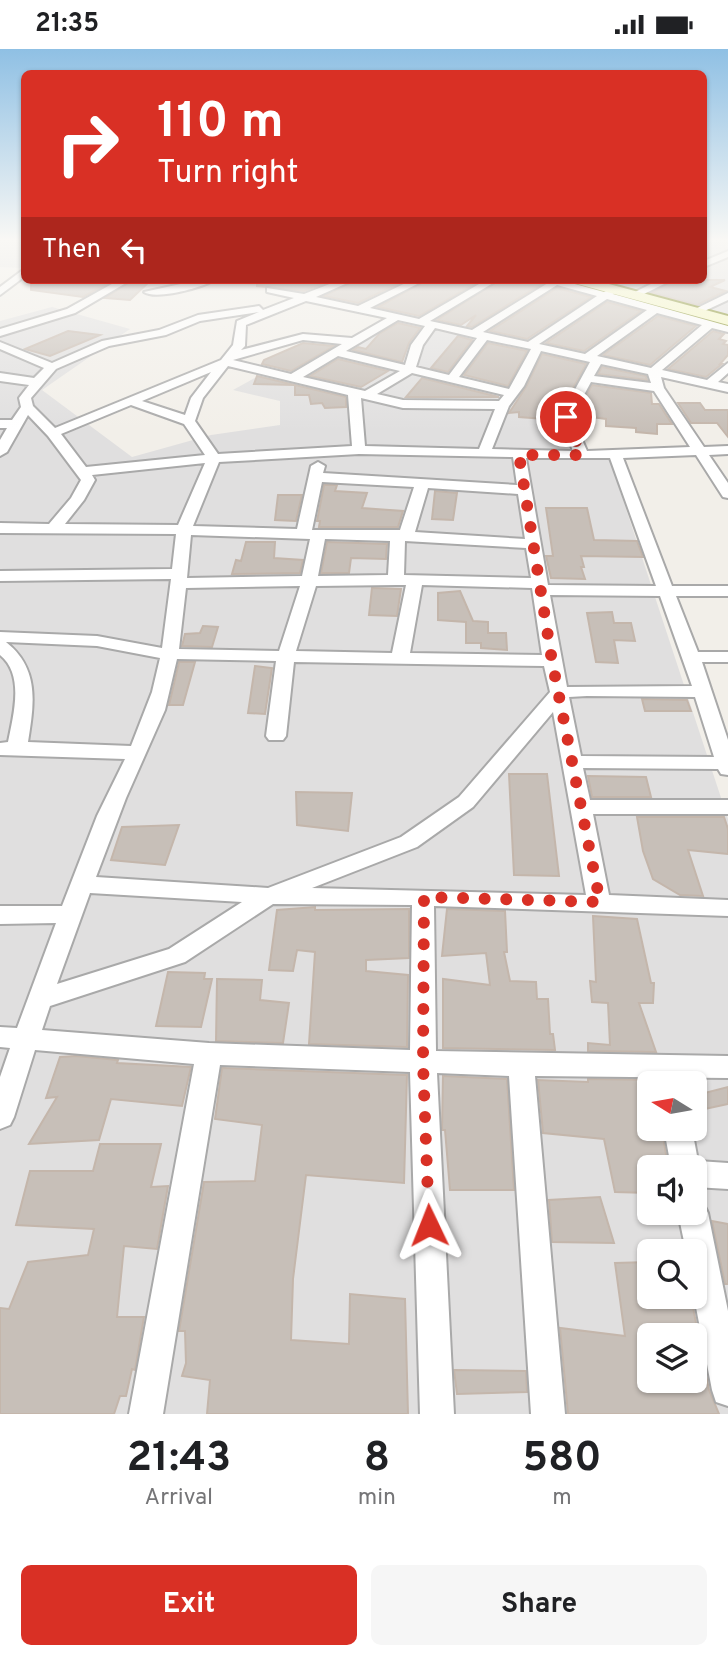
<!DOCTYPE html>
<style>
body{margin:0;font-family:Overpass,sans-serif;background:#f6f6f6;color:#202124;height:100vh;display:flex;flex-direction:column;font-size:26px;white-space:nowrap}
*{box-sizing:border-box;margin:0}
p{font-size:23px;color:#757577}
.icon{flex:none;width:38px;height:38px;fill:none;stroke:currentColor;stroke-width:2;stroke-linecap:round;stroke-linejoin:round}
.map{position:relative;height:1365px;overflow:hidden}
.side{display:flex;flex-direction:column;background:#fff;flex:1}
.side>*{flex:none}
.guide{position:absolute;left:21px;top:21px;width:686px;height:214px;border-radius:10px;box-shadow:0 2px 5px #0004;background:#d93025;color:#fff;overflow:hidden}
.needle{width:46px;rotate:281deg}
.buttons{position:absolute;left:637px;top:1022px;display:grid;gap:14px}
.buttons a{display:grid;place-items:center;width:70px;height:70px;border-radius:10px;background:#fff;box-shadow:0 2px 5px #0004;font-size:35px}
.pin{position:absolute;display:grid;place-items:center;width:60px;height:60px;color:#fff;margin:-30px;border:4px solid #fff;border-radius:50%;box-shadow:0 2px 7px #0007}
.me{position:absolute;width:77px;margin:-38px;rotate:358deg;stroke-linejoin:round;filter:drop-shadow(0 0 5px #0008)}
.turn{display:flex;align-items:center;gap:24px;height:147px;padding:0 21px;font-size:32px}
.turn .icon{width:91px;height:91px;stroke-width:2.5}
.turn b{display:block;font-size:49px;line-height:60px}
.then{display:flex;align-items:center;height:66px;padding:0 21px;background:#0003;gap:14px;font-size:26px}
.eta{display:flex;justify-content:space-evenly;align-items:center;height:119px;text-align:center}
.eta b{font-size:42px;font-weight:700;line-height:49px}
.action{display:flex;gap:14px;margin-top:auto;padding:14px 21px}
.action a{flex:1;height:80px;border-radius:10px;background:#d93025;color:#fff;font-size:28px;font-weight:700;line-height:80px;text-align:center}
.action a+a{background:#f6f6f6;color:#202124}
.status{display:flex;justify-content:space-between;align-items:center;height:49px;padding:0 35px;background:#fff;direction:ltr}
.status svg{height:19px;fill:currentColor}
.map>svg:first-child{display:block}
.residential{fill:#e0dfdf;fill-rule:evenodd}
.building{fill:#c7bfb8;stroke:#c4b6ab;stroke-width:2;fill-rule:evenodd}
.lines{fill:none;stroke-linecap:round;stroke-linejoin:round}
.street-casing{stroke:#a9a9a9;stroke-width:4}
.secondary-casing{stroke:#707d05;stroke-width:4}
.street{fill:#fff;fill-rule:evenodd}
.secondary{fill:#f7fabf;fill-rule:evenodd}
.route{stroke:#d93025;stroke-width:12;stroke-dasharray:0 21.6}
</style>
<div class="status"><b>21:35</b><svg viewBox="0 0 49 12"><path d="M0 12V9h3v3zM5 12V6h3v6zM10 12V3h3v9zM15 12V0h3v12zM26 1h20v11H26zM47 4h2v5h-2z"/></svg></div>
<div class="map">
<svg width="728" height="1365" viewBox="0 0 728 1365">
<rect width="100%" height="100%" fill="#f2efe9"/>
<g class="residential">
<path d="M 0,191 L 24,191 L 24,219 L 0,218 Z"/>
<path d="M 704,191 L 728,191 L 728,270 L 584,231 L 704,231 Z"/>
<path d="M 220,231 L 544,231 L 649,260 L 583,307 L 277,240 Z"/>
<path d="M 52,258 L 130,280 L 42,341 L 132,408 L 211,386 L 280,376 L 280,352 L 233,341 L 271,320 L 301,325 L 396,271 L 590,313 L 563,371 L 576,410 L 609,408 L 728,770 L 728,1365 L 0,1365 L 0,272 ZM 649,1034 L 695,1034 L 695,1080 L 649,1080 ZM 649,1118 L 695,1118 L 695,1164 L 649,1164 ZM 649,1202 L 695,1202 L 695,1248 L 649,1248 ZM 649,1286 L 695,1286 L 695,1332 L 649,1332 Z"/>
</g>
<g class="building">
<path d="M 31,231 L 114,231 L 83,248 L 31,241 Z"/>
<path d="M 133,231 L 151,231 L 130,251 L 105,249 Z"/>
<path d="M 257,231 L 333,231 L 304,242 L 257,237 Z"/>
<path d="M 356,231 L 406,231 L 358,254 L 324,247 Z"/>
<path d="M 427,231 L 481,231 L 419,267 L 378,258 Z"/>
<path d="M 500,231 L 541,231 L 543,234 L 472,278 L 467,277 L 476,266 L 461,276 L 437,271 Z"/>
<path d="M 674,231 L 725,231 L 710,238 L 726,242 L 697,256 L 652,244 Z"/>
<path d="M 557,239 L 591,248 L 527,290 L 490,282 Z"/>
<path d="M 607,253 L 641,262 L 584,302 L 546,294 Z"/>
<path d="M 658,267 L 696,277 L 650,316 L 603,306 Z"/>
<path d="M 398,274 L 420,279 L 409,294 L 402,313 L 353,301 L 358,298 L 366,300 L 379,285 Z"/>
<path d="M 68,282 L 100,286 L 50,307 L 25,300 Z"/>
<path d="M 713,282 L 724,285 L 719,290 L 726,292 L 723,295 L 728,296 L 728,306 L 720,315 L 722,315 L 706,328 L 668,320 Z"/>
<path d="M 458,287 L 472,291 L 448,323 L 431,319 Z"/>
<path d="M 303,294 L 334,297 L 291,322 L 262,315 L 264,311 Z"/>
<path d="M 488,294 L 527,302 L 508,337 L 464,326 Z"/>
<path d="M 542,305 L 586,315 L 558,367 L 558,371 L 519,368 L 519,363 L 509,364 L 526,338 Z"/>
<path d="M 338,310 L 388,322 L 361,338 L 310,327 Z"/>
<path d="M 602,318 L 646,327 L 647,331 L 598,325 Z"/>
<path d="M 257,327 L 346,348 L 346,358 L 325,359 L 322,354 L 311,355 L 309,346 L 295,346 L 295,336 L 254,335 Z"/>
<path d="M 422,329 L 499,348 L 406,348 Z"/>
<path d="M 592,336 L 651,344 L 652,355 L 659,355 L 672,375 L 657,375 L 657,385 L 636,383 L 636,379 L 606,377 L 606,370 L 576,366 Z"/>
<path d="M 678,354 L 700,354 L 705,361 L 728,361 L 728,388 L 717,374 L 691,374 Z"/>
<path d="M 324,436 L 337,436 L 335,442 L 367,444 L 362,459 L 403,462 L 398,478 L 319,478 L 320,472 L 317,472 Z"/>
<path d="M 435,442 L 457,444 L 453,471 L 432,470 Z"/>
<path d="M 278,446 L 302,446 L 296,472 L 275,471 Z"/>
<path d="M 546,459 L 587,459 L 594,491 L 637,492 L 643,508 L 581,507 L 584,518 L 581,518 L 585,530 L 551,529 L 546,507 L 553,507 Z"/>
<path d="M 246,493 L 275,493 L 274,509 L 303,511 L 300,524 L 232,525 L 236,511 L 241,512 Z"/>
<path d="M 327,493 L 387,495 L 386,510 L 351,509 L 349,524 L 321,524 Z"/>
<path d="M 372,539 L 401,540 L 397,567 L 369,566 Z"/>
<path d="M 460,542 L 473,572 L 488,573 L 488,584 L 506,584 L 507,601 L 481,599 L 481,594 L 466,594 L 466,573 L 438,571 L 438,544 Z"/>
<path d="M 612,563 L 614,574 L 631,574 L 635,592 L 614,591 L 618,614 L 596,613 L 587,564 Z"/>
<path d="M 203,577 L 218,578 L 212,598 L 182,597 L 185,585 L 200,584 Z"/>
<path d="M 179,613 L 195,613 L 183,656 L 169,656 Z"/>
<path d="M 255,617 L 272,619 L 265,665 L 248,664 Z"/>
<path d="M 642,650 L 687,651 L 691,662 L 645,662 Z"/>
<path d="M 509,725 L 547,725 L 559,827 L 514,826 Z"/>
<path d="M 588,727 L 646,728 L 651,748 L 592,748 Z"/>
<path d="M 296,743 L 352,744 L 348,782 L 297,776 Z"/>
<path d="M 637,768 L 724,768 L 728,780 L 728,805 L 688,801 L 703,847 L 680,846 L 653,830 L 643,802 Z"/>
<path d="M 179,776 L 165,816 L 111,811 L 122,778 Z"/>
<path d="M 315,858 L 315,861 L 409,860 L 409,909 L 366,911 L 366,922 L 408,926 L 407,998 L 309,995 L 315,903 L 297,901 L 293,922 L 269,921 L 277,861 Z"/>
<path d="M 447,860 L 505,862 L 507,903 L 504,903 L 510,932 L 536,933 L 537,950 L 548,950 L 550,985 L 553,985 L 555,1001 L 443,999 L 443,930 L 490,936 L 486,904 L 442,907 Z"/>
<path d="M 593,867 L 637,870 L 651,934 L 654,934 L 653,954 L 639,954 L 656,1003 L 588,1002 L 588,994 L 610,996 L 608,954 L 592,953 L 590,932 L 596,933 Z"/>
<path d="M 168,923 L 205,924 L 204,930 L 212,930 L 201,978 L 156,977 Z"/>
<path d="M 217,930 L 262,931 L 260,951 L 289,954 L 283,994 L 216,992 Z"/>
<path d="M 76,1007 L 118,1011 L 117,1014 L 191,1018 L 182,1057 L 111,1050 L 99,1091 L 29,1095 L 57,1048 L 46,1049 L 60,1008 Z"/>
<path d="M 222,1019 L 407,1026 L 404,1134 L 306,1126 L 293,1230 L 291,1291 L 349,1295 L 350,1245 L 405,1250 L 408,1365 L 207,1365 L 210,1331 L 182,1327 L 186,1314 L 185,1282 L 179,1282 L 204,1133 L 255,1132 L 262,1076 L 215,1070 Z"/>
<path d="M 443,1027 L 507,1030 L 514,1141 L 450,1141 L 445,1081 L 442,1081 Z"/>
<path d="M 588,1030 L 656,1031 L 657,1034 L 649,1034 L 649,1080 L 662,1080 L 668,1118 L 649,1118 L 649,1144 L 615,1143 L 604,1090 L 543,1084 L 538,1031 L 588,1033 Z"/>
<path d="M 728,1038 L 728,1055 L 700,1061 L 697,1046 Z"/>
<path d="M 100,1095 L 161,1095 L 151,1138 L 168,1137 L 157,1200 L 124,1197 L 117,1268 L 144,1268 L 135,1321 L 132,1320 L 126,1347 L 120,1347 L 114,1365 L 0,1365 L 0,1259 L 9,1260 L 28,1213 L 88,1206 L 94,1180 L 16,1176 L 30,1122 L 93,1122 Z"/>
<path d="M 600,1148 L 614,1194 L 552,1193 L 549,1151 Z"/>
<path d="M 712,1172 L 728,1175 L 728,1235 L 725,1235 Z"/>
<path d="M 649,1213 L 649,1248 L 691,1248 L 709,1341 L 719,1365 L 568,1365 L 560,1279 L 625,1287 L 615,1214 ZM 649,1279 L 695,1284 L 695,1332 L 649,1332 Z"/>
<path d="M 454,1321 L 526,1322 L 527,1343 L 457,1345 Z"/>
</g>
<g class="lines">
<g class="street-casing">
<g id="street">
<path d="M 728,202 L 728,208 L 704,218 L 704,212 Z"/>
<path d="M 24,220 L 24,228 L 0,246 L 0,238 Z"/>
<path d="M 119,231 L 131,231 L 75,264 L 0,287 L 0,280 L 67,260 Z"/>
<path d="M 199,231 L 214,231 C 202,239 156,251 144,243 Z"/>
<path d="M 340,231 L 354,231 L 316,248 L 358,257 L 412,231 L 425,231 L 370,259 L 419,270 L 486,231 L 498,231 L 430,272 L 472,281 L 548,234 L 544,231 L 560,231 L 604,243 L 610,240 L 615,243 L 613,245 L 728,277 L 728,283 L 712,279 L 662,321 L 707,331 L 728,314 L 728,324 L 718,333 L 728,335 L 728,343 L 661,328 L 664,339 L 704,398 L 728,397 L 728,405 L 709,406 L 728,434 L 728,449 L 723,448 L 696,406 L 623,409 L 672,537 L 728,537 L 728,547 L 676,547 L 698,603 L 728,603 L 728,613 L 702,613 L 728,691 L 728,726 L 721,725 L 718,720 L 583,719 L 590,751 L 728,751 L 728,765 L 593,765 L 609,846 L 728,851 L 728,867 L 434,857 L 436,1002 L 728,1007 L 728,1029 L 535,1027 L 565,1365 L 531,1365 L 509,1027 L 437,1024 L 454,1365 L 420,1365 L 410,1023 L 220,1016 L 163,1365 L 129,1365 L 194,1015 L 35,1001 L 14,1068 L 10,1076 L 0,1080 L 0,1028 L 10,999 L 0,998 L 0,978 L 17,979 L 56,874 L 0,875 L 0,857 L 62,857 L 97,767 L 125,710 L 0,706 L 0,694 L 8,693 C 13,667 25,626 0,606 L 0,583 L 97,587 L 162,599 L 171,530 L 0,532 L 0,522 L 172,520 L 176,485 L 0,484 L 0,474 L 49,475 L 71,449 L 81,431 L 48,387 L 28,366 L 7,403 L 0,407 L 0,391 L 7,379 L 0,379 L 0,371 L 12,371 L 21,358 L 19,349 L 29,336 L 0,332 L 0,324 L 34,329 L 44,319 L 0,300 L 0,293 L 52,314 L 102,292 L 159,281 L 198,266 L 259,257 L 263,261 L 294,249 L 267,243 L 267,239 L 304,245 ZM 557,236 L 597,247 L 528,293 L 483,283 ZM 607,250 L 647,261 L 585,305 L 539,295 ZM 306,252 L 387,269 L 352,289 L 303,285 L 241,301 L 245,297 L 246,276 ZM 259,263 L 237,272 L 233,296 L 221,311 L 55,379 L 33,357 L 31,349 L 56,320 L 109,297 L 166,286 L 200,272 ZM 657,264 L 702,276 L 651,319 L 597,307 ZM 398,271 L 425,277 L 411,296 L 405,316 L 346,302 ZM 435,279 L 477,289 L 449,326 L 416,318 L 423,296 ZM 303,291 L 342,295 L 291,325 L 233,311 ZM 487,291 L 531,300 L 509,340 L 459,328 ZM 541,302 L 590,313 L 560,368 L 573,402 L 492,400 L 509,357 L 524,337 ZM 338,307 L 400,322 L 365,342 L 303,328 ZM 601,315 L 648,325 L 651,334 L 594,327 ZM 228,317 L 348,346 L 352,397 L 218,405 L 195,372 L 203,349 ZM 211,323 L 191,349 L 185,366 L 142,352 ZM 412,324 L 504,346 L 499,352 L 403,351 L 377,345 ZM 591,333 L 654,342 L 690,398 L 587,402 L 572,368 ZM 361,349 L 403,359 L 495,360 L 479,400 L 365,397 ZM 131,356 L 184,375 L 205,406 L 86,418 L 61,385 ZM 359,405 L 513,408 L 517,436 L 323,424 L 325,417 L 318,413 L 311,417 L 297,480 L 193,477 L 219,413 ZM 526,409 L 610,409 L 656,537 L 548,536 ZM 205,414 L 178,476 L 65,475 L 84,451 L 95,431 L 92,426 ZM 322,433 L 414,438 L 400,481 L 312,481 ZM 428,439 L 518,445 L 525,490 L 415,483 ZM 191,486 L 310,490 L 302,527 L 187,529 ZM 325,490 L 390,492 L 388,526 L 318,527 ZM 405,492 L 526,499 L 531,529 L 404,526 ZM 396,536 L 406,536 L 392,604 L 296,602 L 316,537 ZM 422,536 L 532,539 L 542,606 L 410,604 ZM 300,537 L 279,602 L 179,600 L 186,539 ZM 550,546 L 660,547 L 692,637 L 567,638 ZM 6,593 L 97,597 L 160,609 L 152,643 L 131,697 L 28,693 C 34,655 40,620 6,593 ZM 177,610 L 276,612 L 266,687 L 269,691 L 283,691 L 286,687 L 294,613 L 544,617 L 550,643 L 459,748 L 401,788 L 268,839 L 96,828 L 126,749 L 165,661 ZM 587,647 L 695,648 L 714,708 L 581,707 L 569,648 ZM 553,663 L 586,846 L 312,839 L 417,798 L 473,758 ZM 90,844 L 242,853 L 169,900 L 57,935 ZM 273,855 L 412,856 L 410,1001 L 209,994 L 42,981 L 50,957 L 185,913 Z"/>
<path d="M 659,231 L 672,231 L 638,248 L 629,246 Z"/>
<path d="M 728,244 L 728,251 L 698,265 L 689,263 Z"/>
<path d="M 664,1080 L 692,1080 L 698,1112 L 728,1114 L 728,1140 L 695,1138 L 695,1118 L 671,1118 Z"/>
<path d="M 695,1151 L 703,1154 L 708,1164 L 728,1262 L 728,1357 L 716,1353 L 712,1341 L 694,1248 L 695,1202 L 686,1202 L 678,1164 L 695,1164 Z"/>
</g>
</g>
<g class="secondary-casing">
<path id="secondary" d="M 572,231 L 594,231 L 728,267 L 728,276 L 574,234 Z"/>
</g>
<use href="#street" class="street"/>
<use href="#secondary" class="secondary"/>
</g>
<linearGradient id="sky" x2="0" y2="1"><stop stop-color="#8fc0e4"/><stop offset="0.5" stop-color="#f9f8f5"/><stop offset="1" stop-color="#f9f8f5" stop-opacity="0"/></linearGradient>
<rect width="728" height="382" fill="url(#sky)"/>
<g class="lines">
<path class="route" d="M 429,1176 L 423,1014 L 424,848 L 600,853 L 552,612 L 519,406 L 582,406 L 566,368"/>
</g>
</svg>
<div class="buttons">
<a><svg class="needle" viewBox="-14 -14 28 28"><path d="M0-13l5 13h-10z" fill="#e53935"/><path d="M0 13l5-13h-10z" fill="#757577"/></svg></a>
<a><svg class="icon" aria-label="sound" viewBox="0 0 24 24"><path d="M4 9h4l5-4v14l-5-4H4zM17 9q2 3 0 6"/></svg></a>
<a><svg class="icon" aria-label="search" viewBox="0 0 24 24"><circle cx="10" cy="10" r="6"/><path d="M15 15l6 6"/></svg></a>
<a><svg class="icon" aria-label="layers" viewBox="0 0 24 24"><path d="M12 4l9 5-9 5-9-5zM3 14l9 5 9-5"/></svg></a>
</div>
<div class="pin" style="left:566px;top:368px;background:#d93025"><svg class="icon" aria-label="arrive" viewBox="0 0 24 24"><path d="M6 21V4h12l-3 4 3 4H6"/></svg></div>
<svg class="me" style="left:429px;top:1176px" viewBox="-20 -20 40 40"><path d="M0-17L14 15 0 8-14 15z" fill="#d93025" stroke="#fff" stroke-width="4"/></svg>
<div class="guide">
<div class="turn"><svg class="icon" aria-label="right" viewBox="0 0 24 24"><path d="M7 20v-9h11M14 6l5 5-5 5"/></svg><div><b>110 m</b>Turn right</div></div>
<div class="then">Then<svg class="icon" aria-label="left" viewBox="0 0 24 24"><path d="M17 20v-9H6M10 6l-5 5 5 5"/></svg></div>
</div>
</div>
<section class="side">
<div class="eta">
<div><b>21:43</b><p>Arrival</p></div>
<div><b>8</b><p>min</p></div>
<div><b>580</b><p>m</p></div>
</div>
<div class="action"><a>Exit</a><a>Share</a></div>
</section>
